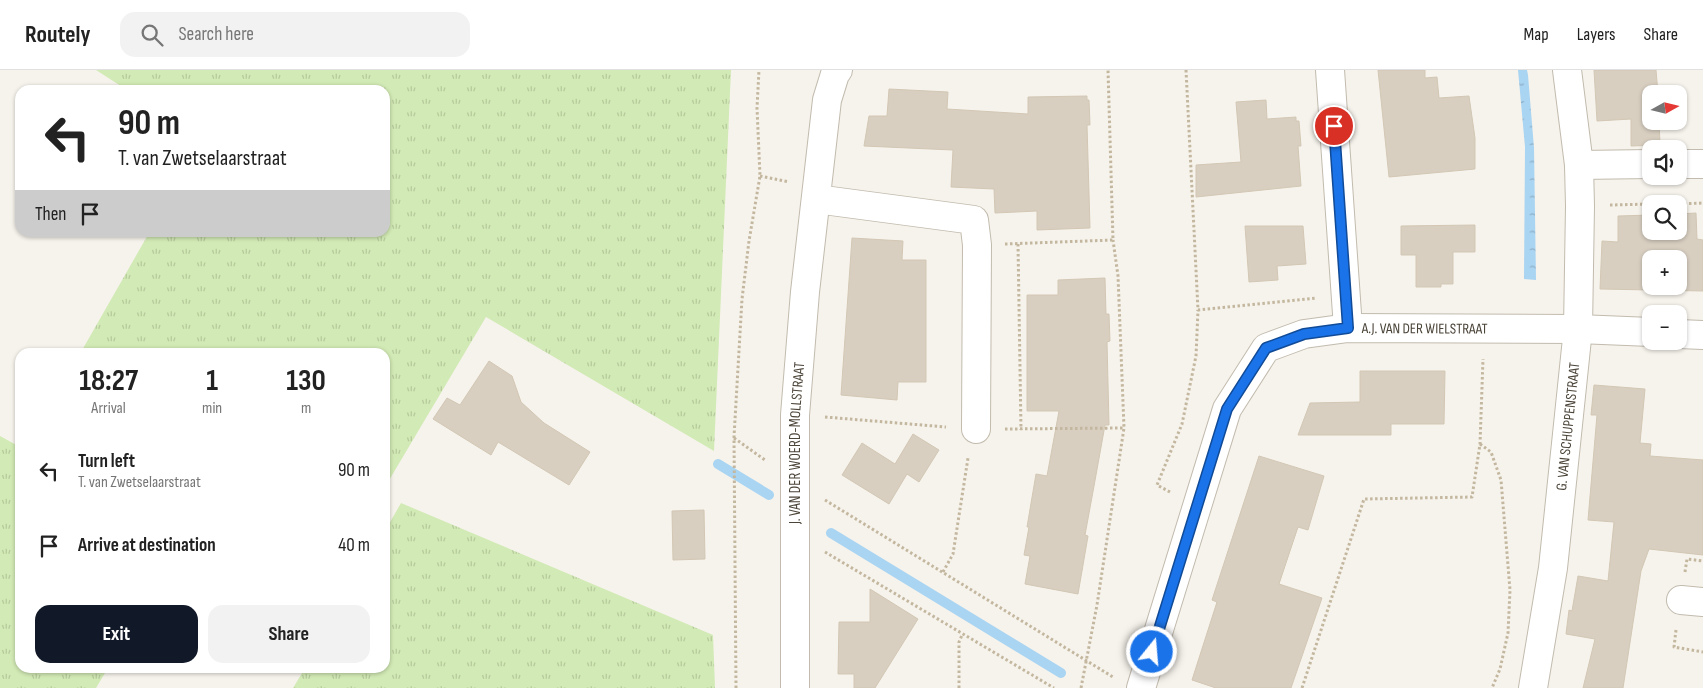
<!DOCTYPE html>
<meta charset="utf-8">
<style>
body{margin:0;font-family:"Sofia Sans Condensed",sans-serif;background:#f2f2f2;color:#222;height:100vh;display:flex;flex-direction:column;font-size:19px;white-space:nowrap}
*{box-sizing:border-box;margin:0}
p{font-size:16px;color:#767676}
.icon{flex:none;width:28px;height:28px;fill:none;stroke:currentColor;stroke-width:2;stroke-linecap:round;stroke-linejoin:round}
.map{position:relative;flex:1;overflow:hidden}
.details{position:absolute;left:15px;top:278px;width:375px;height:325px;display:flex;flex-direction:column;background:#fff;border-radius:15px;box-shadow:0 1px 4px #0004}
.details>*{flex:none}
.banner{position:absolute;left:15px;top:15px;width:375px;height:152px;border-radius:15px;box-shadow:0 1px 4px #0004;background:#fff;color:#222;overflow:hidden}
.needle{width:32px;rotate:82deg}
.fabs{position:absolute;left:1642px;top:15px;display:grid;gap:10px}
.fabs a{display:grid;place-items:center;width:45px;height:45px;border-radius:10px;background:#fff;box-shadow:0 1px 4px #0004;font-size:25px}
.pin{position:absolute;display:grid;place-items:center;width:42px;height:42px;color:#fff;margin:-21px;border:2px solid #fff;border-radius:50%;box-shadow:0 1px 5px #0007}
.me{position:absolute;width:55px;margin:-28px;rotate:17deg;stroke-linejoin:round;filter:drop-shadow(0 0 4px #0008)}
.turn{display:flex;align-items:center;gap:18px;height:105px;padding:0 20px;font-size:22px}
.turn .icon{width:65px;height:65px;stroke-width:2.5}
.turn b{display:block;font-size:35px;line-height:42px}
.then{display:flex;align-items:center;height:48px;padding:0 20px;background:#0003;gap:10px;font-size:19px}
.eta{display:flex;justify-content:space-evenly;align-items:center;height:85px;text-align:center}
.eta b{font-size:30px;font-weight:700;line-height:35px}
.cta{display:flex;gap:10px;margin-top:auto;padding:10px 20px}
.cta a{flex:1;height:58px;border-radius:15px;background:#111827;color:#fff;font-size:20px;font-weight:700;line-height:58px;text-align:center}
.cta a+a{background:#f2f2f2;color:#222}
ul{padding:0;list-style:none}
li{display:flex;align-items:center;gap:15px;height:75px;padding:0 20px}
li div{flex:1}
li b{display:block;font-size:19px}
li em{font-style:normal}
header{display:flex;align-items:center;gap:30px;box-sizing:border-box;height:70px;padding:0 25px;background:#fff;border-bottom:1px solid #e0e0e0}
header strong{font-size:24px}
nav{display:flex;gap:28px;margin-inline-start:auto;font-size:18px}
.search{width:350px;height:45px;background:#f2f2f2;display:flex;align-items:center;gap:12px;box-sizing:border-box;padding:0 18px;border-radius:15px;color:#767676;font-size:19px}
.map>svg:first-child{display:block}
.grass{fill:url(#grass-tufts)}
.water{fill:url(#water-ripples)}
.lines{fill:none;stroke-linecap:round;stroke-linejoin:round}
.stream{stroke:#a9d4f2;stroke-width:10}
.building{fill:#d8cfc1;stroke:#d3c7b4;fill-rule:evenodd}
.minor-casing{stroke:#c2bbae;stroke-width:30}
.path{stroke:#c4b79f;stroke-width:3;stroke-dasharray:2.5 2.5;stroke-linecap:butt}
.minor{stroke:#fff;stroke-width:28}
.route-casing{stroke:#114b97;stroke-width:12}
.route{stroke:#1a73e8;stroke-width:9}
.labels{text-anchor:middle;stroke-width:4;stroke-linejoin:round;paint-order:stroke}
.street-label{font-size:15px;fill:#4b4439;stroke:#fff}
</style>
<header>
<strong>Routely</strong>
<div class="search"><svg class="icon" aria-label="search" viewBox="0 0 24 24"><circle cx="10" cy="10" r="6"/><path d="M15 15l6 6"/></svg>Search here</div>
<nav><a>Map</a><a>Layers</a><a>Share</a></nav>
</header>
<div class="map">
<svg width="1703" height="618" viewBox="0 0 1703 618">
<defs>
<pattern id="grass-tufts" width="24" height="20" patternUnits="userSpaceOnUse" patternTransform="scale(1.25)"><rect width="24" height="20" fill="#d2eab5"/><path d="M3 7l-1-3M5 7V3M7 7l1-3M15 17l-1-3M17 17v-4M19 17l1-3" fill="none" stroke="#b6ca9c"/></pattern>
<pattern id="water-ripples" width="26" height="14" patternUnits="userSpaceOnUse" patternTransform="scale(1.25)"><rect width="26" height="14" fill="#a9d4f2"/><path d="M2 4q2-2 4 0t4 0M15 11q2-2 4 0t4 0" fill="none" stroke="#8caec5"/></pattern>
</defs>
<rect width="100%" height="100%" fill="#f6f3ec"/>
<g class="grass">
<path d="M 96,0 L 731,0 L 714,381 L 486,247 L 385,417 L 385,282 L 81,282 L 149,163 L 385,162 L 385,20 L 127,20 Z"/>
<path d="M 0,366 L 20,377 L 20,598 L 108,598 L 96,618 L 0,618 Z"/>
<path d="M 401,433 L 713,565 L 715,618 L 293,618 L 305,598 L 385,598 L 385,461 Z"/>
</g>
<path class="water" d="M 1518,0 L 1527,0 L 1528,5 L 1534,78 L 1536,210 L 1524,209 L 1525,77 Z"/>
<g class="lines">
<g class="stream">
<path d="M 718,394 L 769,425"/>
<path d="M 831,463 L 1061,603"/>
</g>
</g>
<g class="building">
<path d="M 1378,0 L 1425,0 L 1425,8 L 1437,7 L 1439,28 L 1469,26 L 1475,68 L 1475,99 L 1389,107 Z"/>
<path d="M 1594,0 L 1656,0 L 1658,24 L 1651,24 L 1651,51 L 1659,51 L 1660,75 L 1631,76 L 1631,49 L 1597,51 Z"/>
<path d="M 889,19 L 948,22 L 947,39 L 1028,44 L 1028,27 L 1087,26 L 1087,30 L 1089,30 L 1090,55 L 1087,55 L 1090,158 L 1037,160 L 1037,141 L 995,143 L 994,119 L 951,117 L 953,80 L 864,76 L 869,46 L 887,46 Z"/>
<path d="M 1266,30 L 1267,49 L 1296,47 L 1296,51 L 1299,51 L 1301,76 L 1298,76 L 1301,116 L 1196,127 L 1196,95 L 1241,92 L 1236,32 Z"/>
<path d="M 1696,143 L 1697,169 L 1703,170 L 1703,221 L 1600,219 L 1602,171 L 1618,172 L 1618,146 L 1651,145 L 1651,161 L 1679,161 L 1679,144 ZM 1651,189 L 1679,189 L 1679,216 L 1651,216 Z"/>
<path d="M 1475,155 L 1475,182 L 1453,182 L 1453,214 L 1441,214 L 1441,217 L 1416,217 L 1416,185 L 1401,185 L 1401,156 Z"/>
<path d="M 1245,156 L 1303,156 L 1306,194 L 1277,196 L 1278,210 L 1249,212 Z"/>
<path d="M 852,168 L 903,171 L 902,190 L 926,190 L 926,312 L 898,312 L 897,330 L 841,325 Z"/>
<path d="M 1105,208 L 1106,244 L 1109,244 L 1110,271 L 1107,272 L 1109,355 L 1105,355 L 1094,416 L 1085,465 L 1088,466 L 1078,524 L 1025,514 L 1030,486 L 1024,485 L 1029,457 L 1027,457 L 1036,404 L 1047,406 L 1059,341 L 1027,341 L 1027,225 L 1058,225 L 1058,210 Z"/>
<path d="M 489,291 L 512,306 L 521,332 L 544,353 L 590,382 L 569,415 L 498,372 L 491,385 L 433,349 L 447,328 L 460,335 Z"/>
<path d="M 1360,301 L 1445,301 L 1444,354 L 1391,354 L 1391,365 L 1298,365 L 1310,333 L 1360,332 Z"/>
<path d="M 1594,315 L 1645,319 L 1640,373 L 1651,374 L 1650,386 L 1703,390 L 1703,485 L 1649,479 L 1641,501 L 1623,618 L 1583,618 L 1595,569 L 1566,564 L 1569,540 L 1572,541 L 1578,506 L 1608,511 L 1614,452 L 1588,450 L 1597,345 L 1591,345 Z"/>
<path d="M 913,364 L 939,380 L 919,412 L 907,404 L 889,434 L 842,405 L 862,373 L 895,394 Z"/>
<path d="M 1259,386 L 1324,406 L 1308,460 L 1298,457 L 1279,514 L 1322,528 L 1291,618 L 1216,618 L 1192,610 L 1217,532 L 1212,530 Z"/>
<path d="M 704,440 L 705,489 L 673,490 L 672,441 Z"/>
<path d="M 870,519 L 918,549 L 875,618 L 854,618 L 854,604 L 838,604 L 839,552 L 870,552 Z"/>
</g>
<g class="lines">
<g class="minor-casing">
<g id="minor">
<path d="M 1330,0 L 1348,258"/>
<path d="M 1679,94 L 1703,94"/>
<path d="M 1579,95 L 1651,94"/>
<path d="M 816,129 L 974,150 L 977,175 L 976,359"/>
<path d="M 1679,264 L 1703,265"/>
<path d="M 1681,530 L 1703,532"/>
<path id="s1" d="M 795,618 L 795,345 L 805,222 L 827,30 L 835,4 L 838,0"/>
<path id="s2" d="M 1141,618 L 1227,339 L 1266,278 L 1304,264 L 1348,258 L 1578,259 L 1651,262"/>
<path id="s3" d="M 1533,618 L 1553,498 L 1578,259 L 1580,136 L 1579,95 L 1567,0"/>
</g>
</g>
<g class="path">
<path d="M 1186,0 L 1198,240 L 1317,228"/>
<path d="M 760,106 L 789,112"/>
<path d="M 1679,134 L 1703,133"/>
<path d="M 1610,135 L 1651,134"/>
<path d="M 1005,174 L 1113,170 L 1108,0"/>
<path d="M 1018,174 L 1021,360"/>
<path d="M 825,347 L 946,357"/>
<path d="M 1005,359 L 1124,358"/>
<path d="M 734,368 L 765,390"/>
<path d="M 1480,374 L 1491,382 L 1501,410 L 1510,520 L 1508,563 L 1500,599 L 1492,618"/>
<path d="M 1170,422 L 1157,415 L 1182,354 L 1196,286 L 1198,240"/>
<path d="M 825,430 L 1113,607"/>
<path d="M 825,482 L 1054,618"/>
<path d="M 943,502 L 953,484 L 968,388"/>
<path d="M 1685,502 L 1687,489 L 1703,491"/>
<path d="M 1676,560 L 1674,577 L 1703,582"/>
<path d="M 736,618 L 734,367 L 742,229 L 749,171 L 760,106 L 757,38 L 759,0"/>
<path d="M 959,618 L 959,572 L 962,565"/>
<path d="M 1081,618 L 1097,535 L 1124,358 L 1118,206 L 1113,170"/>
<path d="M 1302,618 L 1364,429 L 1472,427 L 1480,374 L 1483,289"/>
</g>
<use href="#minor" class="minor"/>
</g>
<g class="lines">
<g class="route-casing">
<path id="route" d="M 1152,582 L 1227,339 L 1266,278 L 1304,264 L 1348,258 L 1334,56"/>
</g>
<use href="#route" class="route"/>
</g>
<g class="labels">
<g class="street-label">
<text dy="5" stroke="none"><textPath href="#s2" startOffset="526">A.J. VAN DER WIELSTRAAT</textPath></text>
<text dy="5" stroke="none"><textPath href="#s3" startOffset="264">G. VAN SCHUPPENSTRAAT</textPath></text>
<text dy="5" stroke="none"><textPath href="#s1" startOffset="245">J. VAN DER WOERD-MOLLSTRAAT</textPath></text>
</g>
</g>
</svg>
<div class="fabs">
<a><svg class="needle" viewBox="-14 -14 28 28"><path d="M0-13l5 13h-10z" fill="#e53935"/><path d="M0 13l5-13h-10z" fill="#767676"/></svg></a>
<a><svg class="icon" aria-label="sound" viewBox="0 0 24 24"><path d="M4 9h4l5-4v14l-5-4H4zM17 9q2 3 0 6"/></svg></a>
<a><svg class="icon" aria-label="search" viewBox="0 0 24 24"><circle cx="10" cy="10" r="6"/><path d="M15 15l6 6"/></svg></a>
<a>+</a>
<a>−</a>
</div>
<div class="pin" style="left:1334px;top:56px;background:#d93025"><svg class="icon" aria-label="arrive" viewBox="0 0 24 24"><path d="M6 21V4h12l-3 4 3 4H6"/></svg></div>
<svg class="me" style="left:1152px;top:582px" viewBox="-20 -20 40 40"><circle r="17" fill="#1a73e8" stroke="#fff" stroke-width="3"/><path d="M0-11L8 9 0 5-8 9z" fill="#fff"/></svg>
<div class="banner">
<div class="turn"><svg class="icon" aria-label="left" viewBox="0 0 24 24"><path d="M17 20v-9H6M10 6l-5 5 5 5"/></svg><div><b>90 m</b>T. van Zwetselaarstraat</div></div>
<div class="then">Then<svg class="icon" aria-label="arrive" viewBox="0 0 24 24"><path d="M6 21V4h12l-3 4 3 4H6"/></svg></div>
</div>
<section class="details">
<div class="eta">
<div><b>18:27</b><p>Arrival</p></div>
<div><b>1</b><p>min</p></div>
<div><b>130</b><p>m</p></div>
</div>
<ul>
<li><svg class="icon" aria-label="left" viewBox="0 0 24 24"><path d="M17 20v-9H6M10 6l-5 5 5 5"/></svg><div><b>Turn left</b><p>T. van Zwetselaarstraat</p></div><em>90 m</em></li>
<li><svg class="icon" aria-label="arrive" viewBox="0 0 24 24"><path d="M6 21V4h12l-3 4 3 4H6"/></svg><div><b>Arrive at destination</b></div><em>40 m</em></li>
</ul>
<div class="cta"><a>Exit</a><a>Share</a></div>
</section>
</div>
